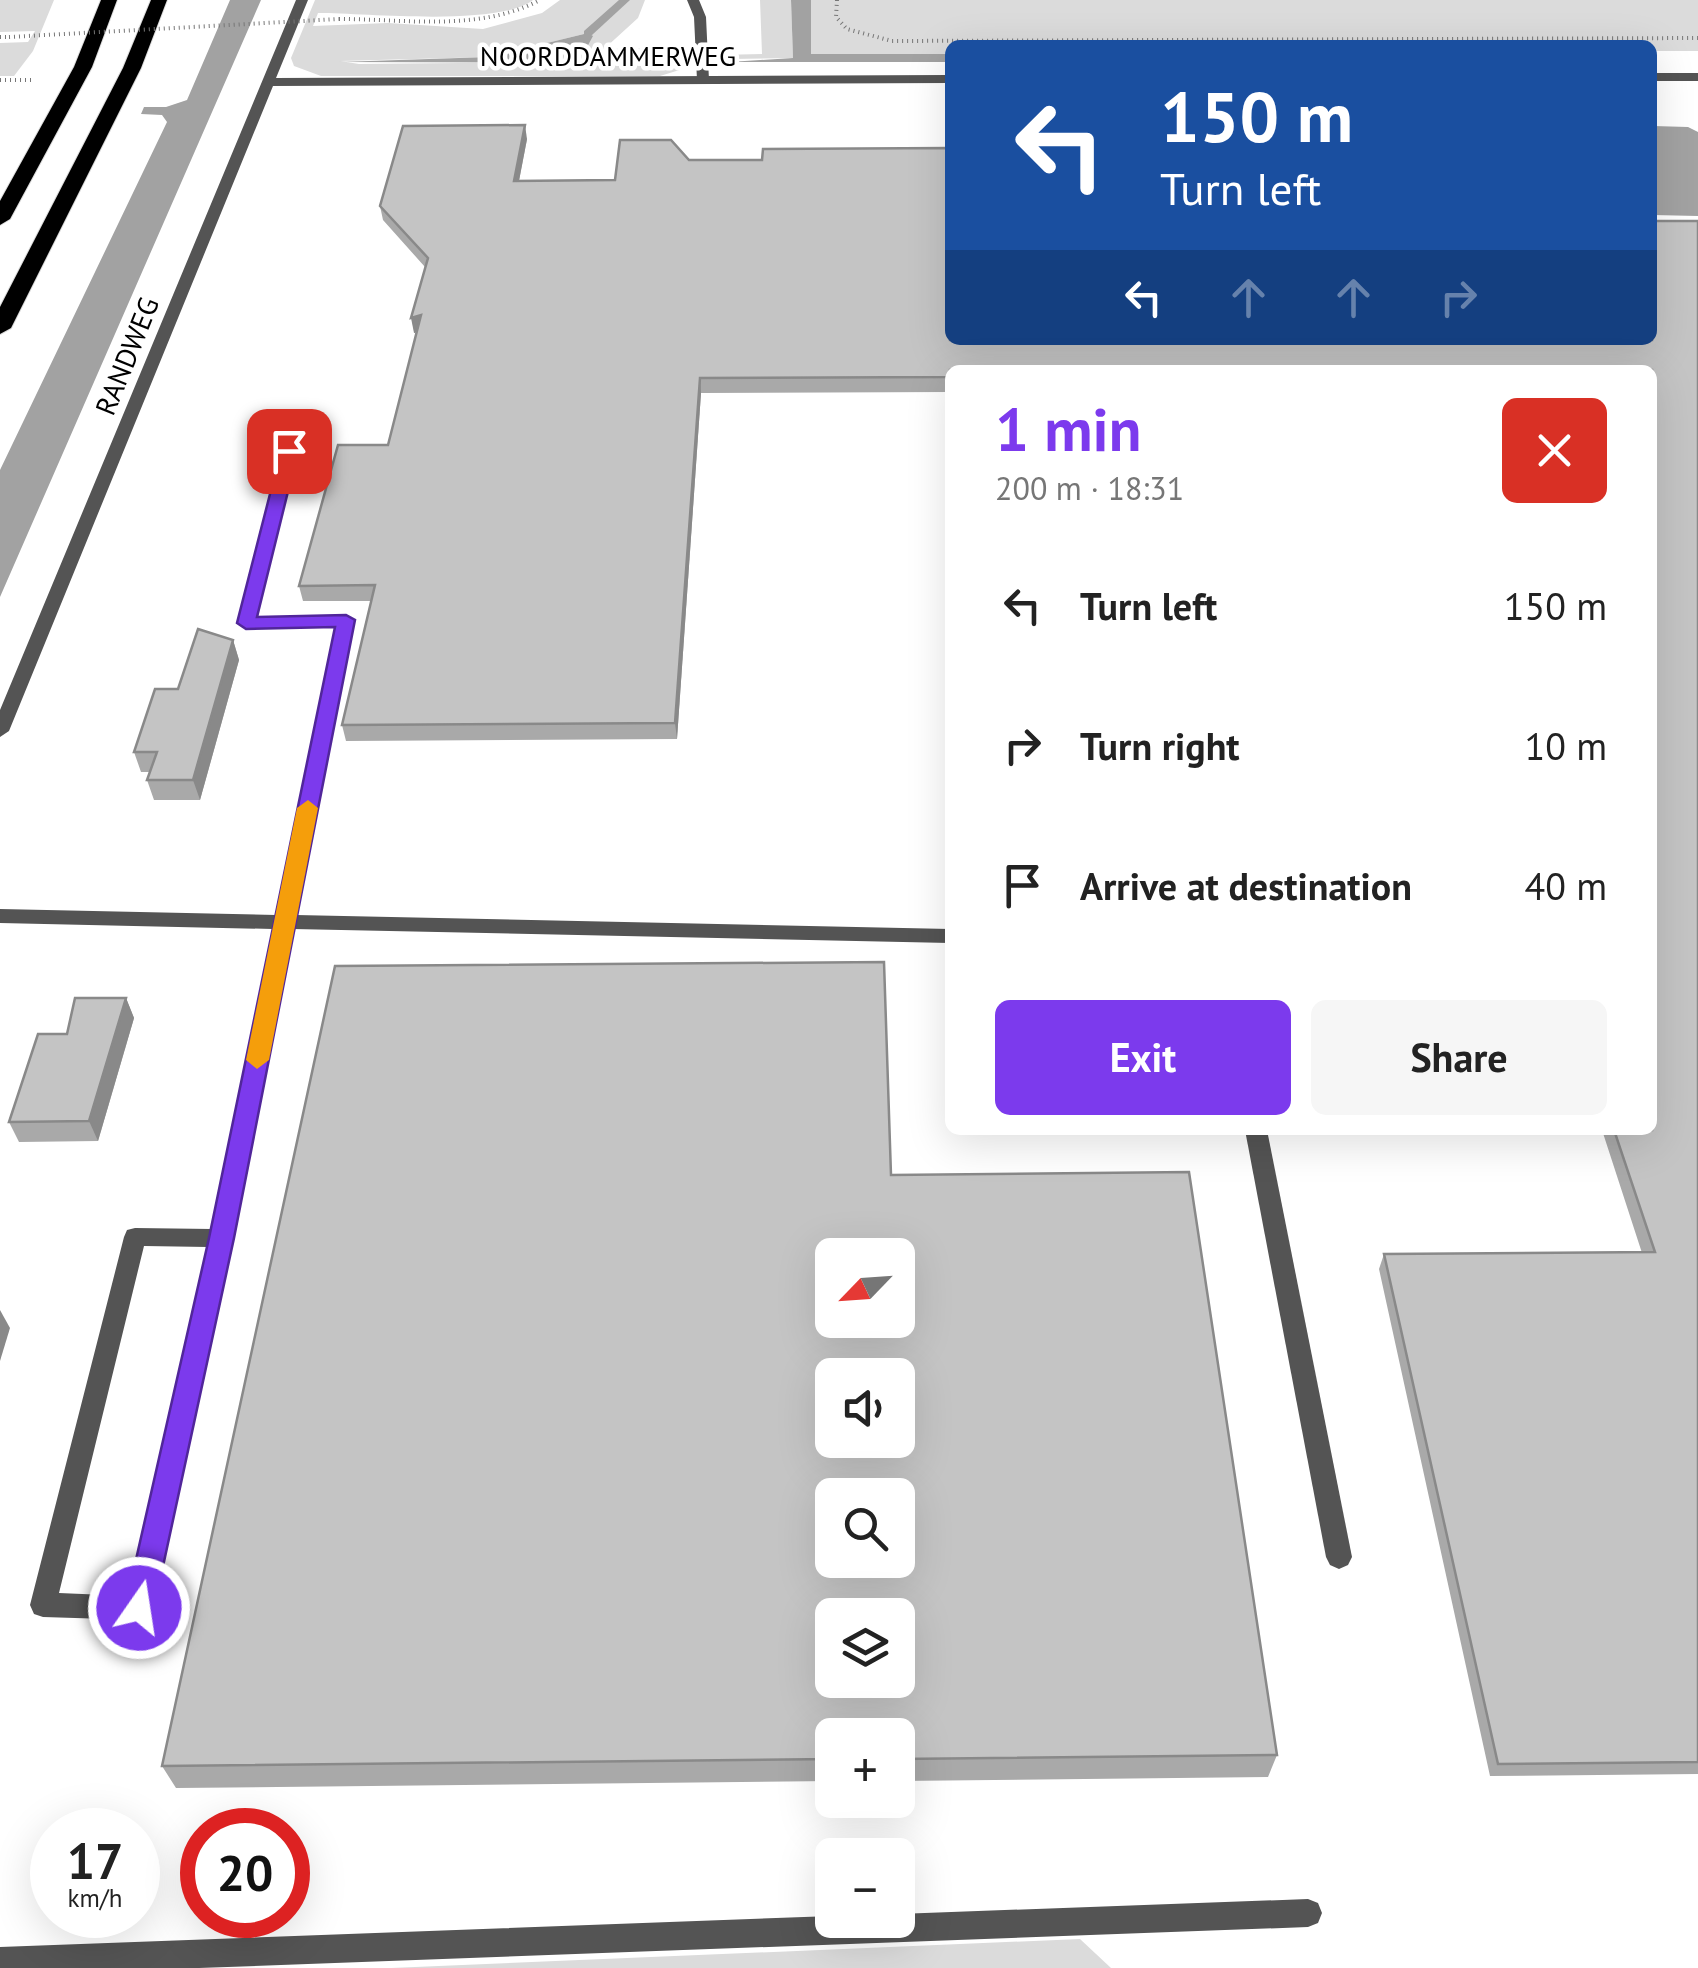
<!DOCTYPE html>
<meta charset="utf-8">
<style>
body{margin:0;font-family:"PT Sans",sans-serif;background:#f6f6f6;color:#222;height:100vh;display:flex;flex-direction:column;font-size:38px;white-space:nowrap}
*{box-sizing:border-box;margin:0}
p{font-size:32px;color:#767676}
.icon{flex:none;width:55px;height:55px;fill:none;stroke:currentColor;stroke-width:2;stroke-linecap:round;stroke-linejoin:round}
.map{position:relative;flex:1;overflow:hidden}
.details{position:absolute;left:945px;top:365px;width:712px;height:770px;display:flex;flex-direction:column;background:#fff;border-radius:15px;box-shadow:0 10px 40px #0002}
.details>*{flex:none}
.guide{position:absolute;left:945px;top:40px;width:712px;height:305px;border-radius:15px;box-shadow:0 10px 40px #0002;background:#1a4fa0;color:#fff;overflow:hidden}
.needle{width:65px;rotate:245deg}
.fabs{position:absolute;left:815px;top:1238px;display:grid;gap:20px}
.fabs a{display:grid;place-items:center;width:100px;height:100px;border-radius:15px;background:#fff;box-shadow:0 10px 40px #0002;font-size:50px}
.speed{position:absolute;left:30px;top:1808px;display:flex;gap:20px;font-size:50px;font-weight:700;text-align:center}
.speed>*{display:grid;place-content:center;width:130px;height:130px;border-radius:50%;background:#fff;box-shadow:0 10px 40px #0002;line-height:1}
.speed small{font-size:25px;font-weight:400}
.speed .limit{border:15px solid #d22;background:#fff;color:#111}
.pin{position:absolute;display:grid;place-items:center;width:85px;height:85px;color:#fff;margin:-42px;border-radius:20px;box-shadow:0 5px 15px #0006}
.me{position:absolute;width:110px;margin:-55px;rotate:13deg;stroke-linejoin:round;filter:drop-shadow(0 0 8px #0008)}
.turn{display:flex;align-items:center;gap:35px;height:210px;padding:0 50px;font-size:45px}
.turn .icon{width:130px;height:130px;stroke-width:2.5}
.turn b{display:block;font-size:70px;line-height:85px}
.lanes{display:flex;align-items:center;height:95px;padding:0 50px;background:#0003;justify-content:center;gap:50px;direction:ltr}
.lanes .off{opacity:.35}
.round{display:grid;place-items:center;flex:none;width:105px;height:105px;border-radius:15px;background:#f6f6f6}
.head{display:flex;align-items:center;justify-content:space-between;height:170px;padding:0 50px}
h1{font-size:60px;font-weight:700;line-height:75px;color:#7c3aed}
.primary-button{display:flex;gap:20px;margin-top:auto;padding:20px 50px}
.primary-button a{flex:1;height:115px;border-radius:15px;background:#7c3aed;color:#fff;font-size:40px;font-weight:700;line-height:115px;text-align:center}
.primary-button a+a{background:#f6f6f6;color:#222}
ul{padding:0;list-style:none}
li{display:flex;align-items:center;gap:30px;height:140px;padding:0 50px}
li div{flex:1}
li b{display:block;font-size:38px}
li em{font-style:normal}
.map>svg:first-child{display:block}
.green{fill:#dbdbdb;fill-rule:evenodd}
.water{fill:#a2a2a2}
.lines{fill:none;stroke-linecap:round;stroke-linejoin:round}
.stream{fill:#a2a2a2;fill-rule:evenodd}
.highway-casing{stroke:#dbdbdb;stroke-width:2}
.path{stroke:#767676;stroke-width:4;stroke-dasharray:1 4;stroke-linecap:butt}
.lane{fill:#545454;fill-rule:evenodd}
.street{fill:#545454;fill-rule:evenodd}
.highway{fill:#000;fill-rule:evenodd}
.path-bridge{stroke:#767676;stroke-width:4;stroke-dasharray:1 4;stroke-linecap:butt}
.wall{fill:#a9a9a9}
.shaded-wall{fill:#898989}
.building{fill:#c4c4c4;stroke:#898989;stroke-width:2.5;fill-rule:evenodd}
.route{fill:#7c3aed;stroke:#51269a;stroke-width:2.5}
.slow{fill:#f59e0b}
.labels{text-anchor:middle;stroke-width:9;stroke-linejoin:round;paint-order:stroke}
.far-street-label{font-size:28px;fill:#000;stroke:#fff}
</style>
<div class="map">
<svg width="1698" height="1968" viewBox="0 0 1698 1968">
<rect width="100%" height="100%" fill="#fff"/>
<g class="green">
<path d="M 0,0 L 54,0 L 33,51 L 14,76 L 0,76 L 0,43 L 28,42 L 35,31 L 0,32 Z"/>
<path d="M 315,0 L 533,0 C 497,27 368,13 318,13 L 313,26 L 388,23 L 483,29 L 542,13 L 560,0 L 645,0 L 638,18 L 604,49 L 689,48 L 693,60 L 686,68 L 660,76 L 321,76 L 294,66 L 291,58 ZM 588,33 L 562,52 L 577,60 L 671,61 L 359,64 L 340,61 L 489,57 Z"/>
<path d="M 760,0 L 791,0 L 793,58 L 729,59 L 718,55 L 762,54 Z"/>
<path d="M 811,0 L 1698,0 L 1698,51 L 1653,51 L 1652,45 L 950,45 L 950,54 L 811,54 Z"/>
<path d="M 1080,1939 L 1111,1968 L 391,1968 Z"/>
</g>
<g class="water">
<path d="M 230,0 L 261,0 L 0,597 L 0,470 L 167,122 L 162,115 L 141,114 L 144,107 L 166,107 L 187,100 Z"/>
<path d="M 791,0 L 811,0 L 811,54 L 950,54 L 950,62 L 729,62 L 793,58 Z"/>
<path d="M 588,33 L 593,36 L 587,47 L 563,52 L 566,56 L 577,60 L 672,60 L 667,63 L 339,62 L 489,57 Z"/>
<path d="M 1653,126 L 1688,127 L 1698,132 L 1698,216 L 1653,215 Z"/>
</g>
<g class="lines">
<path class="stream" d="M 619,0 L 630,0 L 592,35 L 584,35 L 584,31 Z"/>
<g class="highway-casing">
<g id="highway">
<path d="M 101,0 L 117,0 L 92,67 L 10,219 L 0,225 L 0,201 L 74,67 Z"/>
<path d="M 151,0 L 167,0 L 141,68 L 11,328 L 0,334 L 0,307 L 123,68 Z"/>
</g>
</g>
<g class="path">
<path d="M 837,0 L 836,17 L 847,29 L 892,41 L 1698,38"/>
<path d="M 339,19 C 406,19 479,32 540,0"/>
<path d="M 0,37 L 9,37"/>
<path d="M 0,80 L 34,80"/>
</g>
<g class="lane">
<path d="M 687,0 L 699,0 L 706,17 L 709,80 L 703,84 L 697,80 L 694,17 Z"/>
<path d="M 289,446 L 297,451 L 256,618 L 345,616 L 353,621 L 296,915 L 950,929 L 950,943 L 293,929 L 232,1238 L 152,1608 L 148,1617 L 139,1620 L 43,1617 L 34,1614 L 30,1605 L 124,1237 L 127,1230 L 135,1228 L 212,1229 L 273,929 L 0,923 L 0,909 L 276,915 L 336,626 L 246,628 L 238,623 L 281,451 ZM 144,1246 L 208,1247 L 129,1596 L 59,1593 Z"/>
<path d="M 1245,1130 L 1267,1130 L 1352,1557 L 1348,1565 L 1339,1569 L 1330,1565 L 1326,1557 Z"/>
<path d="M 1308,1899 L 1318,1903 L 1322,1913 L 1318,1923 L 1308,1927 L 199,1968 L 0,1968 L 0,1947 L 832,1916 L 832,1920 L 898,1920 L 898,1914 Z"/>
</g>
<g class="street">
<path d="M 296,0 L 308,0 L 276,78 L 950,75 L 950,83 L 273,86 L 9,731 L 0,737 L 0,710 Z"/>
<rect x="1652" y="73" width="46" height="8"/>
</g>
<use href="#highway" class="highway"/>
<path class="path-bridge" d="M 9,37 L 339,19"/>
</g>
<g class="wall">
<path d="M 527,139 L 519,181 L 615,180 L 689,160 L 762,160 L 950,340 L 1698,221 L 1698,1774 L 1490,1776 L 1379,1269 L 1384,1254 L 1642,1253 L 1602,1130 L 1652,1130 L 1652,370 L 950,370 L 950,392 L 701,393 L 677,739 L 346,741 L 342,725 L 372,601 L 303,601 L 299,586 L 388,445 L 417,332 L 414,333 L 425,267 L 383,220 L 380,206 Z"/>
<path d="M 233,640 L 239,660 L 200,800 L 154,800 L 147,780 L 150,772 L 141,772 L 134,752 L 178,689 Z"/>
<path d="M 126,998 L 134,1018 L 98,1141 L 19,1142 L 9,1122 L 67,1034 Z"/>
<path d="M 891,1175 L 1277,1755 L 1268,1777 L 898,1781 L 898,1735 L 832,1735 L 832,1781 L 176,1788 L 162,1766 Z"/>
</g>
<g class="shaded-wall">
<path d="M 525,125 L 527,139 L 516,196 L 514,181 Z"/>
<path d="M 421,315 L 424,330 L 414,333 L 411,318 Z"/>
<path d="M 700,378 L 701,393 L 677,739 L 675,723 Z"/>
<path d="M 233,640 L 239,660 L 200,800 L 193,780 Z"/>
<path d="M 126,998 L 134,1018 L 98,1141 L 89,1121 Z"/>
<path d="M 0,1310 L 10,1328 L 0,1361 Z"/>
</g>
<g class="building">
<path d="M 525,125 L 514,181 L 615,180 L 620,140 L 671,140 L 689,160 L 762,160 L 763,149 L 950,148 L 950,340 L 1652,340 L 1652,221 L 1698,221 L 1698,1762 L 1498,1764 L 1384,1254 L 1655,1252 L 1614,1130 L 1652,1130 L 1652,370 L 950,370 L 950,377 L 700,378 L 675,723 L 342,725 L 375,585 L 299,586 L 338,445 L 388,445 L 421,315 L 411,318 L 428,258 L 380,206 L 403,126 Z"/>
<path d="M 198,629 L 233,640 L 193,780 L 147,780 L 157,752 L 134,752 L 155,689 L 178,689 Z"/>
<path d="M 884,962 L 891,1175 L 1189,1172 L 1277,1755 L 898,1759 L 898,1735 L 832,1735 L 832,1759 L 162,1766 L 335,966 ZM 832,1255 L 898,1255 L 898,1320 L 832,1320 ZM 832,1375 L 898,1375 L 898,1440 L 832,1440 ZM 832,1495 L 898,1495 L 898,1560 L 832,1560 ZM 832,1615 L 898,1615 L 898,1680 L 832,1680 Z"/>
<path d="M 75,998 L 126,998 L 89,1121 L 9,1122 L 38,1034 L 67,1034 Z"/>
</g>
<path class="route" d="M 289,446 L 298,451 L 257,617 L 346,615 L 355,620 L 234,1238 L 154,1608 L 150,1618 L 139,1622 L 129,1618 L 125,1608 L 209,1238 L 335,627 L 246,629 L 237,623 L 281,451 Z"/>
<path class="slow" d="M 308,800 L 318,808 L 269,1060 L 257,1069 L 246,1060 L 297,808 Z"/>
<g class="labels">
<g class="far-street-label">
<text x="608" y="66">NOORDDAMMERWEG</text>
<text transform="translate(127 356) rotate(-68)" y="10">RANDWEG</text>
</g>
</g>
</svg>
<div class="fabs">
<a><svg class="needle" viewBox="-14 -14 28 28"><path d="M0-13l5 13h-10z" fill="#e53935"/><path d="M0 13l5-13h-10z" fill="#767676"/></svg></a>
<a><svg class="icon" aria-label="sound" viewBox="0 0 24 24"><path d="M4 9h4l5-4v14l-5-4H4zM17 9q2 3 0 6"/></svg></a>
<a><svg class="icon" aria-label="search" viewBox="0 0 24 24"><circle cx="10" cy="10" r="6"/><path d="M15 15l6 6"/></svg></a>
<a><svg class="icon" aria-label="layers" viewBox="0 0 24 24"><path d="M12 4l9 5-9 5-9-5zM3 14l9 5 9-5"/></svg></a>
<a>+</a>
<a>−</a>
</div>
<div class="speed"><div>17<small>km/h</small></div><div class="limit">20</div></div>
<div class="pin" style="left:289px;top:451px;background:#d93025"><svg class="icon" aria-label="arrive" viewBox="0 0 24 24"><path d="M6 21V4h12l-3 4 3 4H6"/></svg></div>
<svg class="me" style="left:139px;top:1608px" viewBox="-20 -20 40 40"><circle r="17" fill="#7c3aed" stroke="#fff" stroke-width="3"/><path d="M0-11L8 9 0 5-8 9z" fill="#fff"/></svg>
<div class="guide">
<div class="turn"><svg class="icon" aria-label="left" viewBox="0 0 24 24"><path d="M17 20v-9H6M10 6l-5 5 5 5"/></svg><div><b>150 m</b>Turn left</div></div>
<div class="lanes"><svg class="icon" aria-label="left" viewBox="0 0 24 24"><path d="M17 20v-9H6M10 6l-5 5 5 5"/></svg><svg class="icon off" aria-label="ahead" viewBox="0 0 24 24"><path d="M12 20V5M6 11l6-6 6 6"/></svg><svg class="icon off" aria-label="ahead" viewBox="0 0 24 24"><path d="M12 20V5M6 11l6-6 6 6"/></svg><svg class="icon off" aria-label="right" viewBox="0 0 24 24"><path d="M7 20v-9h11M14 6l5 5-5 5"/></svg></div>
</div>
<section class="details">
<div class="head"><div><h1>1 min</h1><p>200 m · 18:31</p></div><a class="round" style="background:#d93025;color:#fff"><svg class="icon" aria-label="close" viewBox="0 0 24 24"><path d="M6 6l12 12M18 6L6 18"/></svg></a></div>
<ul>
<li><svg class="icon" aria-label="left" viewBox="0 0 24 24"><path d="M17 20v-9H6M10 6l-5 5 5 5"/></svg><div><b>Turn left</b></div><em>150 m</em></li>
<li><svg class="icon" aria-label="right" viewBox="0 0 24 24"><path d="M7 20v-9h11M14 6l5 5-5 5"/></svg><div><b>Turn right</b></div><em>10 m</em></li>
<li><svg class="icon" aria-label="arrive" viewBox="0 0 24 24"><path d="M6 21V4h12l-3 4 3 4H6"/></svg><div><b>Arrive at destination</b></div><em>40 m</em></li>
</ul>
<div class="primary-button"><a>Exit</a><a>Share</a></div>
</section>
</div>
